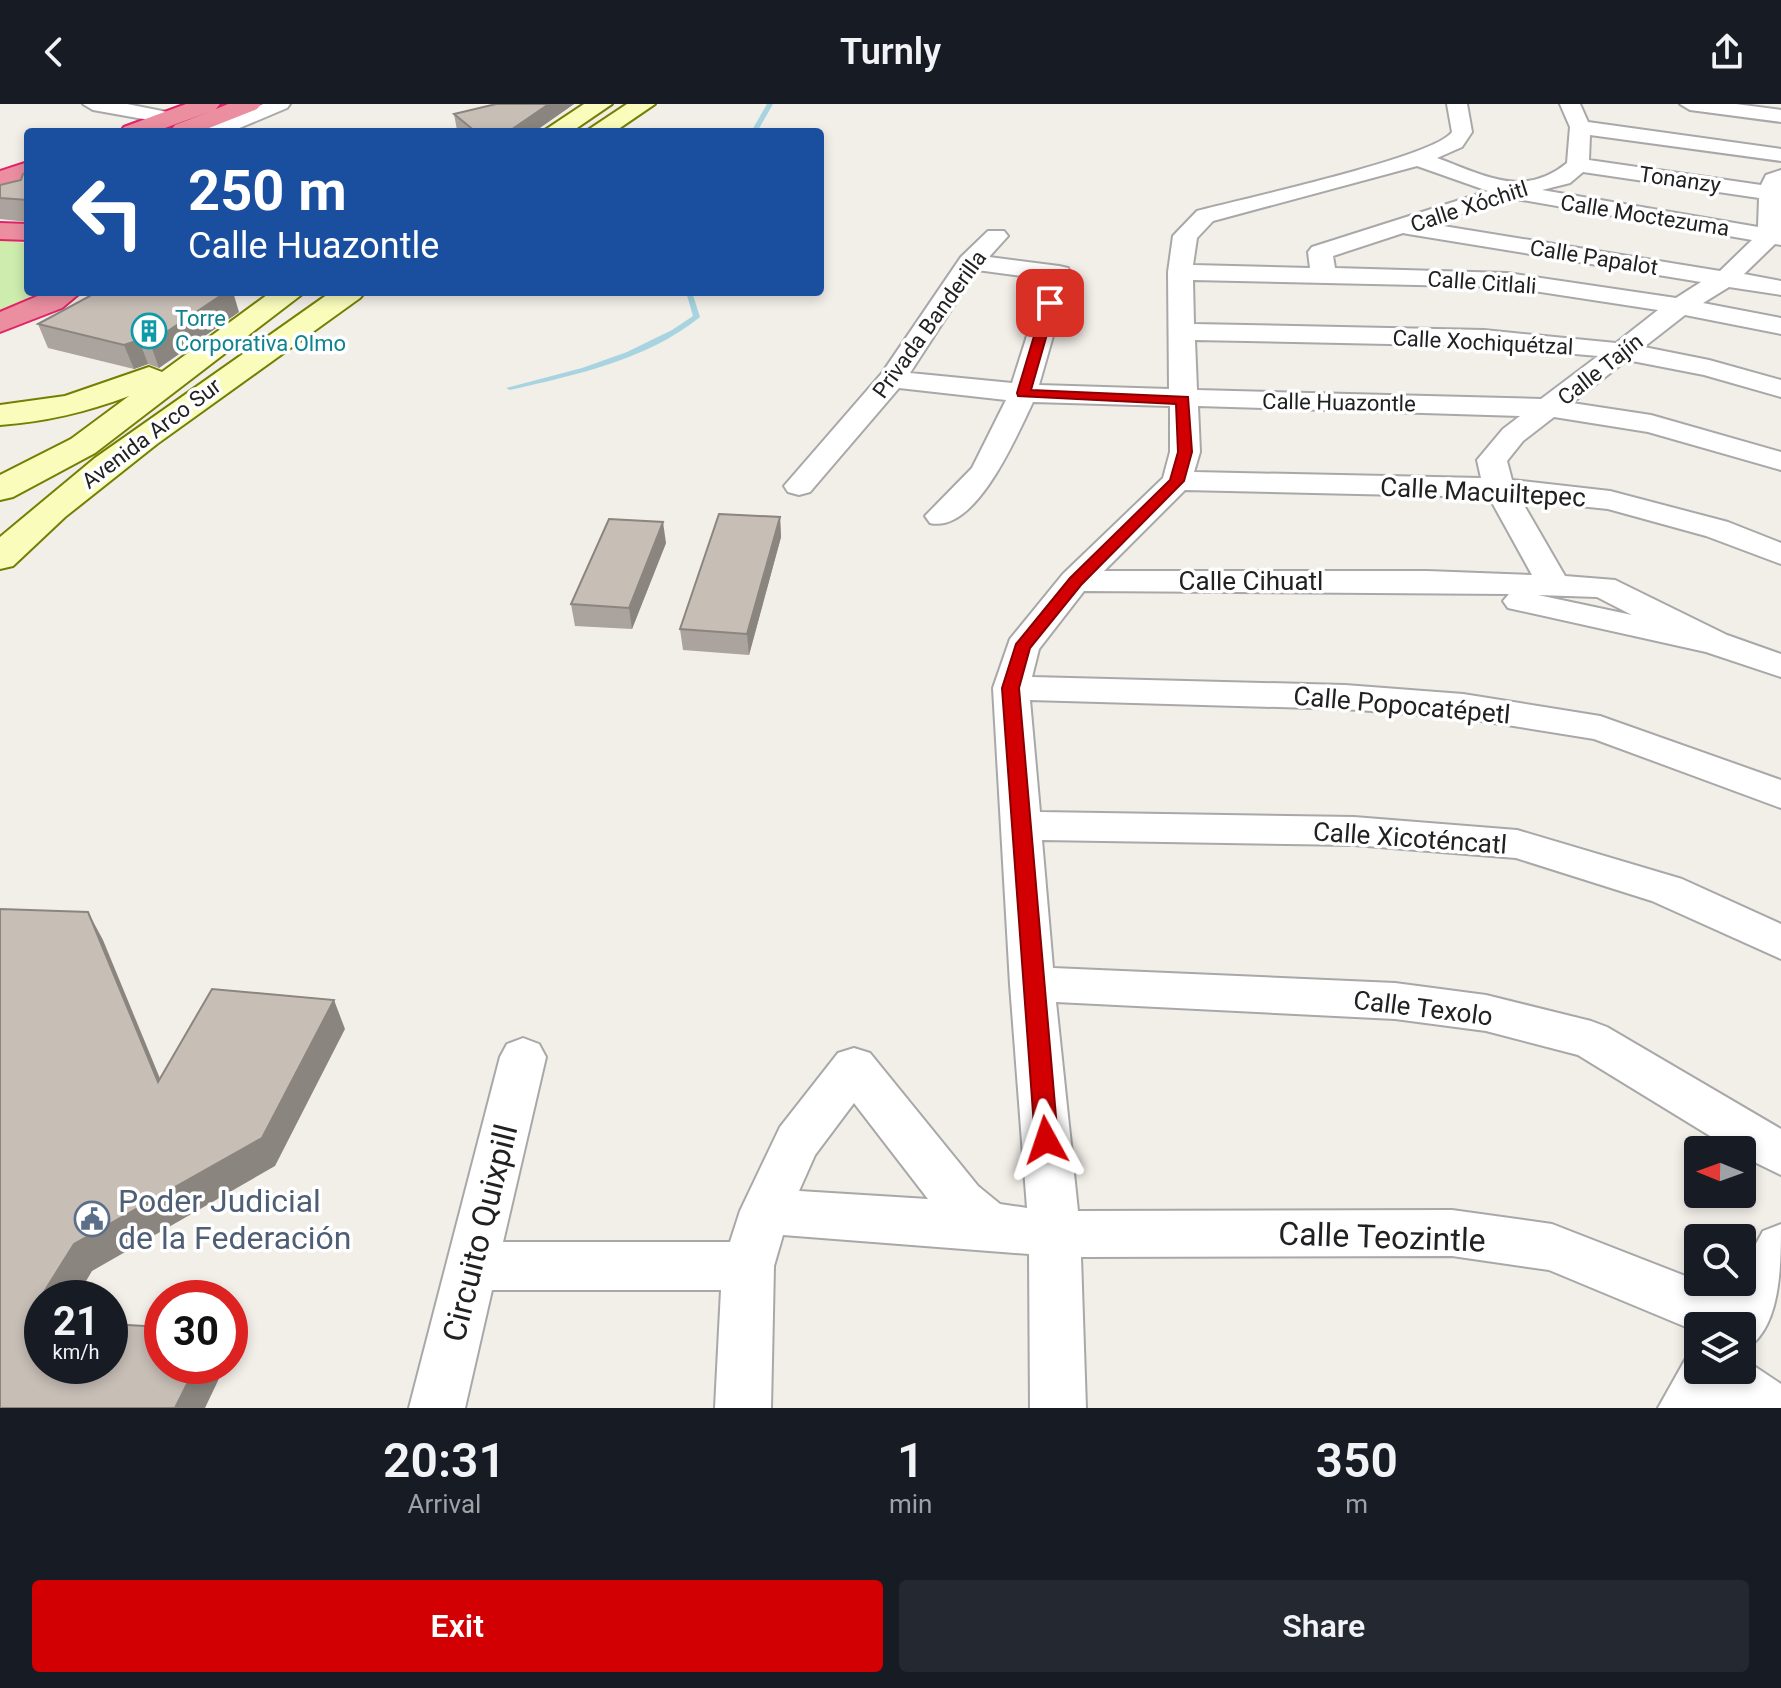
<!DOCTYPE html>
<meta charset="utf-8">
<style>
body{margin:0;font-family:Roboto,sans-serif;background:#242831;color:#f1f3f6;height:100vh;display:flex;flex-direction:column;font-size:30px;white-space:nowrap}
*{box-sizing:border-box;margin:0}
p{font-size:26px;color:#9ea1a6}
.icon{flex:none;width:44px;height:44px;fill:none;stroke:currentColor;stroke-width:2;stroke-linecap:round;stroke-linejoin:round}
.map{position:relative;height:1304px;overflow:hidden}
.sheet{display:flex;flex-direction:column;background:#171b24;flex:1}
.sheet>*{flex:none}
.top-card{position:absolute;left:24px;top:24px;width:800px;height:168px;border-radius:8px;box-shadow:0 4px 12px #0003;background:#1a4fa0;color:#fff;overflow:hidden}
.needle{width:52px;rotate:271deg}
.tools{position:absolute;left:1684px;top:1032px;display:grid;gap:16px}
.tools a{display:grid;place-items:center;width:72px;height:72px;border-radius:8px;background:#171b24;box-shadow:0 4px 12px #0003;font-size:40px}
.speed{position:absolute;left:24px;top:1176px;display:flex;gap:16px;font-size:40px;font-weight:700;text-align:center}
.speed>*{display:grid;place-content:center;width:104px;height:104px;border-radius:50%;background:#171b24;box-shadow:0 4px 12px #0003;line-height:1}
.speed small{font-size:20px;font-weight:400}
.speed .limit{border:12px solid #d22;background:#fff;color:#111}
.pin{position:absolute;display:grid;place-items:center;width:68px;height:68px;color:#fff;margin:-34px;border-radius:16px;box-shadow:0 4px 12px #0006}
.me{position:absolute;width:88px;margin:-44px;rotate:355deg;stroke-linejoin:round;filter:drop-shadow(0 0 6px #0008)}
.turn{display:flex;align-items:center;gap:28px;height:168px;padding:0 32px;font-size:36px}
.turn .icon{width:104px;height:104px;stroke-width:2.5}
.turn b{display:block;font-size:56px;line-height:68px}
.eta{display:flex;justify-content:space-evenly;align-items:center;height:136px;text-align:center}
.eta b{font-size:48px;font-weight:600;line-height:56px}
.primary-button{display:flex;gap:16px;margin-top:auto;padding:16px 32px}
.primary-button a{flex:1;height:92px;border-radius:8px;background:#d20003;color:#fff;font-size:32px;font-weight:600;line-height:92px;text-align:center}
.primary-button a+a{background:#242831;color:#f1f3f6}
header{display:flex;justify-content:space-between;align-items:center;height:104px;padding:0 32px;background:#171b24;font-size:36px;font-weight:600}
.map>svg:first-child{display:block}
.grass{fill:#cdecad}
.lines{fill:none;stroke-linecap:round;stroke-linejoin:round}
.stream{fill:#a7d4e0;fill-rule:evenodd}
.street-casing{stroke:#a8a8a8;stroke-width:4}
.secondary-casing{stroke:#737f01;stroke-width:4}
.highway-casing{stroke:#e12367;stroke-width:4}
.street{fill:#fff;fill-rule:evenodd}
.secondary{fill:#f9fcbb;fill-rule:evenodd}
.highway{fill:#ea8ea0;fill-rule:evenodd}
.wall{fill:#aba39d}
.shaded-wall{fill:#8b857f}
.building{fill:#c7beb6;stroke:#8b857f;stroke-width:2}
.route{fill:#d20003;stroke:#880002;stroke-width:2}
.labels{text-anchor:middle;stroke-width:7;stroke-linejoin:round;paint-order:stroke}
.far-street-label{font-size:22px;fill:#212121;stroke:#fff}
.far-culture-label{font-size:22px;fill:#0d838f;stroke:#fff;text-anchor:start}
.street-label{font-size:26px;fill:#212121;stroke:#fff}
.near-service-label{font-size:32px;fill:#4e5e75;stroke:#fff;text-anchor:start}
.near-street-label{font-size:32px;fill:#212121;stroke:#fff}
</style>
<header><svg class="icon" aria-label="back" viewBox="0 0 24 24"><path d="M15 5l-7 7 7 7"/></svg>Turnly<svg class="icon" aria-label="share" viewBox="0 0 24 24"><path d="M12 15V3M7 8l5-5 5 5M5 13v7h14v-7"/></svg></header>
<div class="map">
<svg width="1781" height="1304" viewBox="0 0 1781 1304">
<rect width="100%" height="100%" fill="#f2eee8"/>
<path class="grass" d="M 0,135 L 28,140 L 28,188 L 39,188 L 0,208 Z"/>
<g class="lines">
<g class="stream">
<path d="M 767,0 L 773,0 L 757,28 L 751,28 Z"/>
<path d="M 686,188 L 692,188 L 700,213 C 647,256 575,271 510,286 L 506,284 L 582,264 L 627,248 L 672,226 L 693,212 Z"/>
</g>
<g class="street-casing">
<g id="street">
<path d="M 83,0 L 127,0 L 167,8 L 170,12 L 160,18 L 93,6 Z"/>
<path d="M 263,0 L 290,0 L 287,4 L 230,28 L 202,28 L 205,24 Z"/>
<path d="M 1447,0 L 1467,0 L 1472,28 L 1462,43 L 1437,54 C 1484,71 1523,95 1567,59 L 1570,23 L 1560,0 L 1580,0 L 1588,18 L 1781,45 L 1781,57 L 1590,31 L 1589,56 L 1761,81 L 1766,71 L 1781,66 L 1781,141 L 1775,140 L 1744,170 L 1781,177 L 1781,191 L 1729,183 L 1703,199 L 1781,214 L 1781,230 L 1685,211 L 1644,243 L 1709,256 L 1781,276 L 1781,293 L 1704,271 L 1627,256 L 1572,299 L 1651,311 L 1781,348 L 1781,366 L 1648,328 L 1554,313 L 1523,337 L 1507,357 L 1512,376 L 1610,387 L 1728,418 L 1781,439 L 1781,460 L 1706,432 L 1608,405 L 1521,396 L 1565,472 L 1615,476 L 1727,531 L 1781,550 L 1781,573 L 1706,548 L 1508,504 L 1503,497 L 1509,490 L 1084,487 L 1039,545 L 1032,573 L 1345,581 L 1463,590 L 1600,612 L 1781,676 L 1781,704 L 1594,635 L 1463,614 L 1345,605 L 1030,596 L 1040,708 L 1354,713 L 1517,726 L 1682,775 L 1781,820 L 1781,855 L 1652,797 L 1516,754 L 1354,741 L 1042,736 L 1053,864 L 1395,879 L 1486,891 L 1591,917 L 1607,923 L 1781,1025 L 1781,1071 L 1742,1052 L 1742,1046 L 1733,1046 L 1578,951 L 1486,927 L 1395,915 L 1056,898 L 1078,1107 L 1452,1106 L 1552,1120 L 1729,1189 L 1735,1178 L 1742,1178 L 1742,1165 L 1763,1127 L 1781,1120 C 1781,1163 1781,1228 1742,1247 L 1742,1222 L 1698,1222 L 1698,1228 L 1549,1166 L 1452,1152 L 1081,1153 L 1086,1304 L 1030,1304 L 1029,1150 L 783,1131 L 774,1162 L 771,1304 L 715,1304 L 721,1186 L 492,1186 L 465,1304 L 409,1304 L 500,953 L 507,940 L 523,934 L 539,940 L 546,953 L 503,1138 L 730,1138 L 740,1107 L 780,1023 L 838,949 L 854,944 L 870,949 L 978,1082 L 1000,1100 L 1027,1104 L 1010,880 L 993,584 L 1010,535 L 1063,470 L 1163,374 L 1170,348 L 1170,302 L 1033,298 C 1017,331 976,430 930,419 L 925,412 L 972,364 L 1006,296 L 899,284 L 810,388 L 799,391 L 788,388 L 784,382 L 882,269 L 961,153 L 988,127 L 1004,127 L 1008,132 L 989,153 L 1059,162 L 1068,164 L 1071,169 L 1039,281 L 1169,285 L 1168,168 L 1173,132 L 1197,107 C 1238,96 1435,53 1452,28 ZM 1417,62 L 1488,87 L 1312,143 L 1308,148 L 1310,164 L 1193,161 L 1197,134 L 1213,117 ZM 1583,68 L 1759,94 L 1758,123 L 1542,86 L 1570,79 ZM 1511,94 L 1752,136 L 1720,167 L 1431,120 ZM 1403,129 L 1408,130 L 1701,178 L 1676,194 L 1507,169 L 1335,164 L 1333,152 ZM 977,166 L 1045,175 L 1012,279 L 910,269 ZM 1193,176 L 1507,183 L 1658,206 L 1616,239 L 1484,226 L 1194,220 ZM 1195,236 L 1484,242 L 1598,252 L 1541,295 L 1197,286 ZM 1198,302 L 1520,312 L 1503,325 L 1477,356 L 1481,374 L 1194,368 L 1200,348 ZM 1185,386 L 1489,393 L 1532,471 L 1427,467 L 1104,467 ZM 1538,491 L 1597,493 L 1632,511 ZM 854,999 L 928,1095 L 799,1087 L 815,1051 Z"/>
<path d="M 1680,0 L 1736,0 L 1781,6 L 1781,18 L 1690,6 Z"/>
<path d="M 1698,1244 L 1698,1266 L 1742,1266 L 1742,1254 L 1781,1280 L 1781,1304 L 1658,1304 L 1690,1247 Z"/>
</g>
</g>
<g class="secondary-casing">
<g id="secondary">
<path d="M 584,0 L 612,0 L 571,28 L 542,28 Z"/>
<path d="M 627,0 L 655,0 L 614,28 L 585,28 Z"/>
<path d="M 271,188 L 305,188 L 95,349 L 13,393 L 0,396 L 0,371 L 71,335 L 129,292 C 87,308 44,318 0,321 L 0,301 L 65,292 L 149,263 L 162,268 Z"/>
<path d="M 331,188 L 365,188 L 360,194 L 157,340 L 65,413 L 13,462 L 0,465 L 0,433 L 95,354 Z"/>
</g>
</g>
<g class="highway-casing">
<g id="highway">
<path d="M 186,0 L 220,0 L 216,5 L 228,0 L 261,0 L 257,5 L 199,28 L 171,26 L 175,21 L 209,8 L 154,28 L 120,28 L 124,23 Z"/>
<path d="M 28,58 L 28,75 L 0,84 L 0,67 Z"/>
<path d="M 0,119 L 28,120 L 28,136 L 0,135 Z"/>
<path d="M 47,188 L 81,188 L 62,204 L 0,228 L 0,208 Z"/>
</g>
</g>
<use href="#street" class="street"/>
<use href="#secondary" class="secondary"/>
<use href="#highway" class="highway"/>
</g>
<g class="wall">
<path d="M 496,0 L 574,0 L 534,28 L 460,28 L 457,26 L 454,10 Z"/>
<path d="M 28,68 L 28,118 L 0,115 L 0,81 L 21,76 Z"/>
<path d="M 239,208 L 159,264 L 148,260 L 134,265 L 48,244 L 38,220 Z"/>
<path d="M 780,413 L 781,433 L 749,551 L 683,546 L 680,525 Z"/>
<path d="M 666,439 L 632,525 L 575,522 L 571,500 Z"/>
</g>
<g class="shaded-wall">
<path d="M 549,0 L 574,0 L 534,28 L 508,28 Z"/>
<path d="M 226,188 L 233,188 L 239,208 L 159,264 L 150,239 Z"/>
<path d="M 139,236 L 148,260 L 134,265 L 124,241 Z"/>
<path d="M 780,413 L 781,433 L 749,551 L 747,530 Z"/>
<path d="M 663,418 L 666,439 L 632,525 L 629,504 Z"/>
<path d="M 88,808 L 103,836 L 173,1006 L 158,978 Z"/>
<path d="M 334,896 L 345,925 L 275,1062 L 92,1167 L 76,1194 L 42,1194 L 42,1235 L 27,1215 L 74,1140 Z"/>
<path d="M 196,1262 L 225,1262 L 205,1304 L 175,1304 Z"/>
</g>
<g class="building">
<path d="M 496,0 L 549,0 L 508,28 L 476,28 L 454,10 Z"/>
<path d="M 28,68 L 28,96 L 0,94 L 0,81 L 21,76 L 23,70 Z"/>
<path d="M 90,188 L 226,188 L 150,239 L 139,236 L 124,241 L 38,220 L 90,192 Z"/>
<path d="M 719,410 L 780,413 L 747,530 L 680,525 Z"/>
<path d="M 609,415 L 663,418 L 629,504 L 571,500 Z"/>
<path d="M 0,805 L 88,808 L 158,978 L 212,885 L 334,896 L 262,1034 L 74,1140 L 27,1215 L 42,1216 L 42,1262 L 110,1262 L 110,1220 L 162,1223 L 162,1262 L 196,1262 L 175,1304 L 0,1304 Z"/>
</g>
<path class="route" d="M 1050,195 L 1056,199 L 1031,286 L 1188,293 L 1192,348 L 1184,377 L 1081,481 L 1030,544 L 1019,584 L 1058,1036 L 1055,1043 L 1046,1046 L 1038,1043 L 1035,1036 L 1002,584 L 1016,540 L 1070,474 L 1170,376 L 1178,348 L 1176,300 L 1018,292 L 1017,289 L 1044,199 Z"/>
<defs>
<g id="building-ring" transform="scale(1.8)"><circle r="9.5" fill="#fff" stroke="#0f9aa8" stroke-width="1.5"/><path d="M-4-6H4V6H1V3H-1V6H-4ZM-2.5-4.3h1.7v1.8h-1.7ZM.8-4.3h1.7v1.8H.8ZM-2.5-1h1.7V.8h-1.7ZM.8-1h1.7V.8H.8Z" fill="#0f9aa8"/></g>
<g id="civic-ring" transform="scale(1.8)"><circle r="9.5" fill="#fff" stroke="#5c6f8a" stroke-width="1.5"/><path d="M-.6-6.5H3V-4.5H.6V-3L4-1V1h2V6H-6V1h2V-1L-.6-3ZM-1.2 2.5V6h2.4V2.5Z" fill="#5c6f8a"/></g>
</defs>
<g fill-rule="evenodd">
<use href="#building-ring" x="149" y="227"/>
<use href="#civic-ring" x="92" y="1115"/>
</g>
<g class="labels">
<g class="far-street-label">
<text transform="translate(1680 75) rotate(8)" y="8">Tonanzy</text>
<text transform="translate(1469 102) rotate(-18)" y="8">Calle Xóchitl</text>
<text transform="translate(1645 111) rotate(9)" y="8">Calle Moctezuma</text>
<text transform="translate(1594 153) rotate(9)" y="8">Calle Papalot</text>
<text transform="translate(1482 178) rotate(4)" y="8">Calle Citlali</text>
<text transform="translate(929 220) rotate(-54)" y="8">Privada Banderilla</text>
<text transform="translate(1483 238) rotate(3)" y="8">Calle Xochiquétzal</text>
<text transform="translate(1600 265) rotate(-38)" y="8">Calle Tajín</text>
<text transform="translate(1339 298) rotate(1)" y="8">Calle Huazontle</text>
<text transform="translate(151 329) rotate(-37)" y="8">Avenida Arco Sur</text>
</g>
<g class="far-culture-label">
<text x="175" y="222">Torre<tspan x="175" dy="25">Corporativa Olmo</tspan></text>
</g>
<g class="street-label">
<text transform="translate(1483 388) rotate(3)" y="9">Calle Macuiltepec</text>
<text x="1251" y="486">Calle Cihuatl</text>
<text transform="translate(1402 601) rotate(5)" y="9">Calle Popocatépetl</text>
<text transform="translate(1410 734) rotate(4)" y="9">Calle Xicoténcatl</text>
<text transform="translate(1423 904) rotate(7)" y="9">Calle Texolo</text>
</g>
<g class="near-service-label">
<text x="118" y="1108">Poder Judicial<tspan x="118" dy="37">de la Federación</tspan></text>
</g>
<g class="near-street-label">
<text transform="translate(480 1129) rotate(-76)" y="11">Circuito Quixpill</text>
<text transform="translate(1382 1133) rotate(2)" y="11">Calle Teozintle</text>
</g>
</g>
</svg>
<div class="tools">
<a><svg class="needle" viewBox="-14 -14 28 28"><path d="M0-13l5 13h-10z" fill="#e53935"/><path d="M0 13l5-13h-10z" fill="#9ea1a6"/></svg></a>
<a><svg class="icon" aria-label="search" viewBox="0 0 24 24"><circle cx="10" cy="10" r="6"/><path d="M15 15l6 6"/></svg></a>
<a><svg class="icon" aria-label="layers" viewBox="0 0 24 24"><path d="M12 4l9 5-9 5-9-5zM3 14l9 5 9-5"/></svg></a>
</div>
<div class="speed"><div>21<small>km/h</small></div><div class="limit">30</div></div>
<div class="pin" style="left:1050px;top:199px;background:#d93025"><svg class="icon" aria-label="arrive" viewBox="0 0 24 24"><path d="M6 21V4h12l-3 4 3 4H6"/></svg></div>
<svg class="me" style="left:1046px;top:1036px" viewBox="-20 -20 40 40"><path d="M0-17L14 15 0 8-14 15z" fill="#d20003" stroke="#fff" stroke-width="4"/></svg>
<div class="top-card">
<div class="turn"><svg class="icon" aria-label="left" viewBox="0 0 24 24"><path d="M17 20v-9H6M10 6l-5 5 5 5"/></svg><div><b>250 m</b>Calle Huazontle</div></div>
</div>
</div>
<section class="sheet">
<div class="eta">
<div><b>20:31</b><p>Arrival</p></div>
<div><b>1</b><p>min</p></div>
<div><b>350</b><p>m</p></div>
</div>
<div class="primary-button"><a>Exit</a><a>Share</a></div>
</section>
